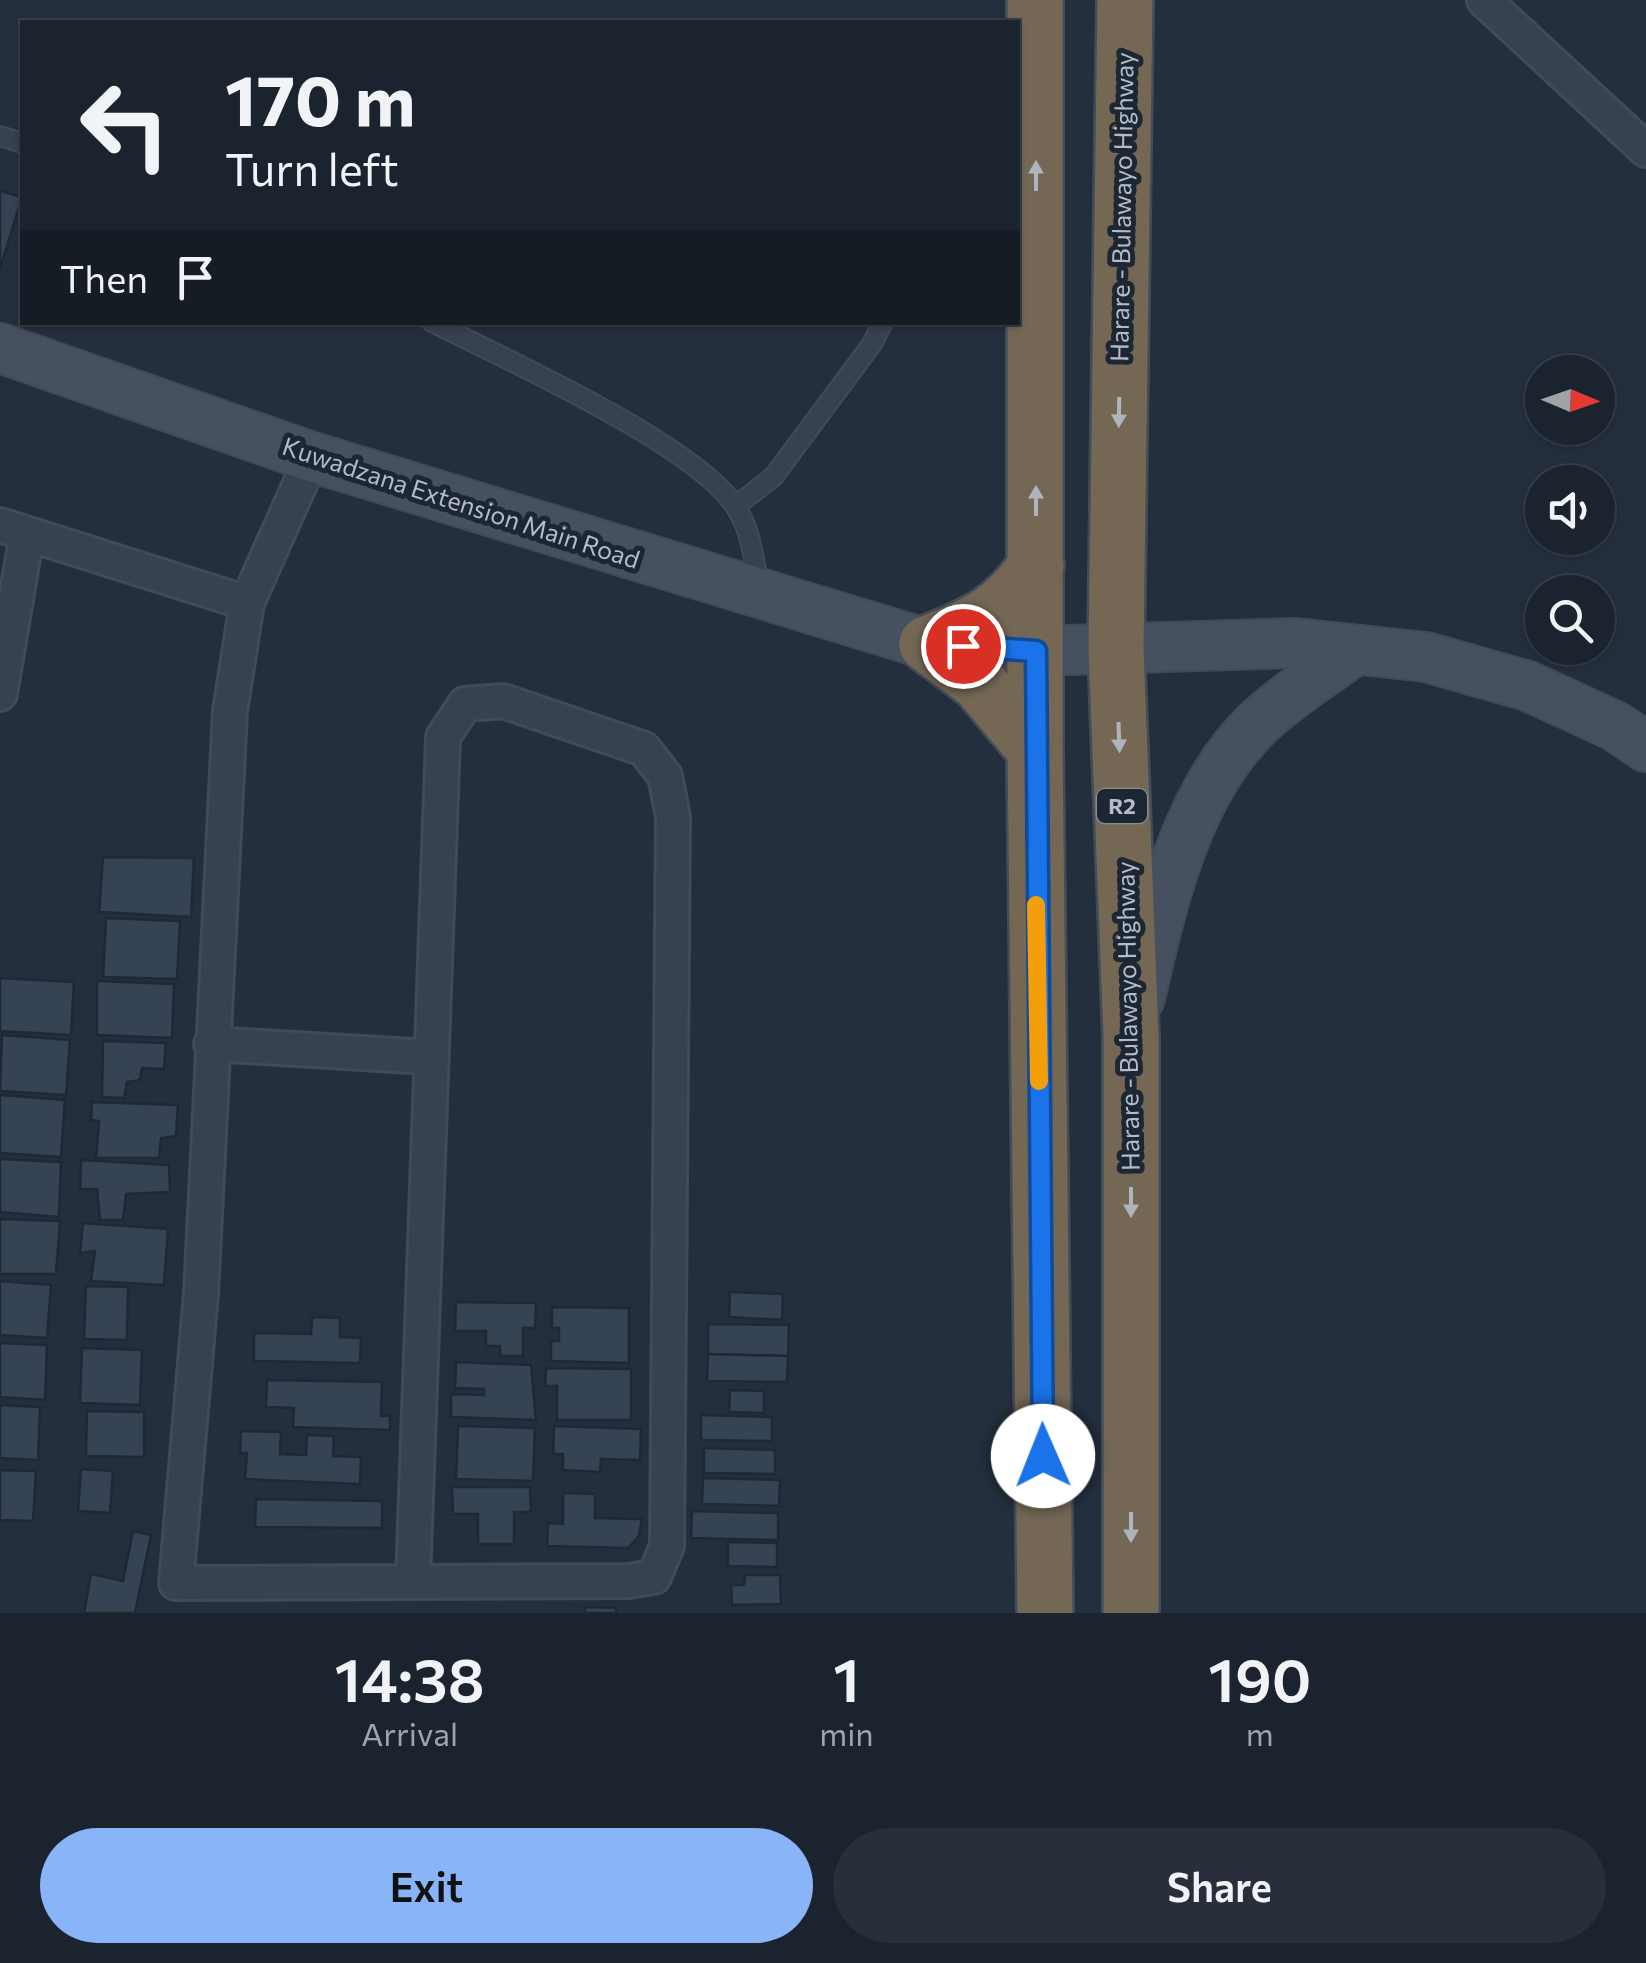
<!DOCTYPE html>
<style>
body{margin:0;font-family:Commissioner,sans-serif;background:#282f3a;color:#f1f3f6;height:100vh;display:flex;flex-direction:column;font-size:38px;white-space:nowrap}
*{box-sizing:border-box;margin:0}
p{font-size:32px;color:#a0a4aa}
.icon{flex:none;width:55px;height:55px;fill:none;stroke:currentColor;stroke-width:2;stroke-linecap:round;stroke-linejoin:round}
.map{position:relative;height:1613px;overflow:hidden}
.drawer{display:flex;flex-direction:column;background:#1b232e;flex:1}
.drawer>*{flex:none}
.top-card{position:absolute;left:20px;top:20px;width:1000px;height:305px;border-radius:0px;box-shadow:0 2px 8px #0004,0 0 0 2px #39404a;background:#1b232e;color:#f1f3f6;overflow:hidden}
.needle{width:65px;rotate:92deg}
.buttons{position:absolute;left:1525px;top:355px;display:grid;gap:20px}
.buttons a{display:grid;place-items:center;width:90px;height:90px;border-radius:50%;background:#1b232e;box-shadow:0 2px 8px #0004,0 0 0 2px #39404a;font-size:50px}
.pin{position:absolute;display:grid;place-items:center;width:85px;height:85px;color:#fff;margin:-42px;border:5px solid #fff;border-radius:50%;box-shadow:0 2px 10px #0007}
.me{position:absolute;width:110px;margin:-55px;rotate:359deg;stroke-linejoin:round;filter:drop-shadow(0 0 8px #0008)}
.turn{display:flex;align-items:center;gap:35px;height:210px;padding:0 40px;font-size:45px}
.turn .icon{width:130px;height:130px;stroke-width:2.5}
.turn b{display:block;font-size:70px;line-height:85px}
.then{display:flex;align-items:center;height:95px;padding:0 40px;background:#0003;gap:20px;font-size:38px}
.eta{display:flex;justify-content:space-evenly;align-items:center;height:170px;text-align:center}
.eta b{font-size:60px;font-weight:600;line-height:70px}
.button{display:flex;gap:20px;margin-top:auto;padding:20px 40px}
.button a{flex:1;height:115px;border-radius:60px;background:#8ab4f8;color:#111;font-size:40px;font-weight:600;line-height:115px;text-align:center}
.button a+a{background:#282f3a;color:#f1f3f6}
.map>svg:first-child{display:block}
.building{fill:#364354;stroke:#1f2835;stroke-width:2.5}
.lines{fill:none;stroke-linecap:round;stroke-linejoin:round}
.lane-casing{stroke:#414a57;stroke-width:22}
.street-casing{stroke:#414a57;stroke-width:38}
.secondary-casing{stroke:#414a57;stroke-width:52}
.highway-casing{stroke:#434c59;stroke-width:60}
.lane{stroke:#38414e;stroke-width:18}
.street{stroke:#38414e;stroke-width:32}
.secondary{stroke:#465061;stroke-width:48}
.highway{stroke:#746855;stroke-width:55}
.oneway{fill:#aeb4bd}
.route-casing{stroke:#114b97;stroke-width:25}
.route{stroke:#1a73e8;stroke-width:18}
.slow{stroke:#f59e0b;stroke-width:18}
.labels{text-anchor:middle;stroke-width:10;stroke-linejoin:round;paint-order:stroke}
.shield{fill:#1d2633;stroke:#878f9c;stroke-width:2.5}
.shield-label{font-size:22px;font-weight:bold;fill:#b4bcc9}
.street-label{font-size:25px;fill:#b4bcc9;stroke:#1d2633}
</style>
<div class="map">
<svg width="1646" height="1613" viewBox="0 0 1646 1613">
<rect width="100%" height="100%" fill="#242f3e"/>
<g class="building">
<path d="M 0,191 L 22,197 L 0,269 Z"/>
<path d="M 103,857 L 194,858 L 191,917 L 99,912 Z"/>
<path d="M 106,918 L 180,921 L 177,979 L 103,977 Z"/>
<path d="M 0,978 L 74,982 L 71,1035 L 0,1031 Z"/>
<path d="M 97,981 L 174,984 L 172,1038 L 97,1035 Z"/>
<path d="M 2,1035 L 70,1040 L 66,1095 L 0,1091 Z"/>
<path d="M 103,1041 L 166,1043 L 164,1069 L 142,1068 L 140,1080 L 127,1082 L 124,1098 L 102,1097 Z"/>
<path d="M 0,1095 L 65,1100 L 61,1157 L 0,1153 Z"/>
<path d="M 92,1102 L 178,1105 L 176,1136 L 161,1138 L 159,1158 L 96,1158 L 99,1121 L 91,1120 Z"/>
<path d="M 0,1159 L 61,1162 L 59,1217 L 0,1212 Z"/>
<path d="M 81,1160 L 169,1165 L 170,1192 L 126,1194 L 123,1220 L 100,1220 L 97,1189 L 80,1189 Z"/>
<path d="M 0,1219 L 60,1221 L 56,1274 L 0,1274 Z"/>
<path d="M 83,1223 L 168,1229 L 164,1285 L 91,1281 L 95,1251 L 80,1253 Z"/>
<path d="M 0,1281 L 51,1285 L 47,1338 L 0,1335 Z"/>
<path d="M 86,1286 L 128,1287 L 127,1340 L 84,1339 Z"/>
<path d="M 730,1292 L 783,1294 L 782,1320 L 729,1317 Z"/>
<path d="M 456,1302 L 536,1303 L 535,1328 L 523,1328 L 523,1356 L 500,1356 L 500,1346 L 486,1346 L 486,1331 L 455,1331 Z"/>
<path d="M 552,1307 L 629,1308 L 629,1363 L 551,1361 L 551,1341 L 559,1341 L 559,1328 L 552,1328 Z"/>
<path d="M 312,1317 L 340,1318 L 340,1337 L 361,1338 L 360,1363 L 254,1361 L 254,1333 L 311,1334 Z"/>
<path d="M 708,1324 L 789,1325 L 788,1356 L 708,1354 Z"/>
<path d="M 0,1343 L 47,1345 L 45,1400 L 0,1397 Z"/>
<path d="M 82,1348 L 142,1350 L 140,1405 L 80,1403 Z"/>
<path d="M 708,1354 L 788,1356 L 787,1382 L 707,1381 Z"/>
<path d="M 456,1362 L 531,1365 L 536,1420 L 451,1417 L 451,1394 L 484,1395 L 484,1389 L 455,1388 Z"/>
<path d="M 546,1368 L 631,1369 L 631,1420 L 557,1420 L 557,1386 L 545,1386 Z"/>
<path d="M 267,1380 L 382,1382 L 381,1416 L 390,1416 L 390,1430 L 293,1427 L 294,1408 L 266,1407 Z"/>
<path d="M 730,1390 L 764,1391 L 764,1413 L 729,1412 Z"/>
<path d="M 0,1405 L 40,1407 L 38,1460 L 0,1458 Z"/>
<path d="M 87,1411 L 144,1412 L 144,1457 L 86,1456 Z"/>
<path d="M 701,1415 L 772,1417 L 772,1441 L 701,1440 Z"/>
<path d="M 458,1426 L 535,1428 L 533,1481 L 456,1479 Z"/>
<path d="M 554,1426 L 641,1429 L 640,1460 L 601,1459 L 600,1472 L 563,1470 L 563,1454 L 553,1454 Z"/>
<path d="M 241,1431 L 281,1432 L 280,1454 L 306,1455 L 307,1435 L 334,1436 L 333,1456 L 361,1457 L 360,1484 L 245,1479 L 247,1453 L 240,1453 Z"/>
<path d="M 704,1448 L 775,1450 L 775,1474 L 704,1473 Z"/>
<path d="M 81,1469 L 113,1471 L 110,1513 L 78,1511 Z"/>
<path d="M 0,1470 L 36,1471 L 33,1521 L 0,1520 Z"/>
<path d="M 703,1478 L 780,1480 L 779,1506 L 702,1504 Z"/>
<path d="M 452,1487 L 530,1487 L 531,1512 L 514,1512 L 514,1544 L 478,1544 L 478,1514 L 453,1514 Z"/>
<path d="M 563,1493 L 595,1494 L 595,1518 L 642,1519 L 639,1536 L 628,1548 L 547,1546 L 548,1523 L 563,1524 Z"/>
<path d="M 256,1499 L 382,1501 L 382,1528 L 255,1527 Z"/>
<path d="M 692,1511 L 778,1513 L 778,1540 L 691,1538 Z"/>
<path d="M 133,1531 L 151,1535 L 135,1613 L 84,1613 L 91,1574 L 123,1581 Z"/>
<path d="M 728,1542 L 777,1543 L 777,1567 L 728,1566 Z"/>
<path d="M 745,1575 L 780,1575 L 781,1604 L 732,1605 L 731,1585 L 744,1585 Z"/>
<path d="M 585,1607 L 616,1608 L 616,1613 L 585,1613 Z"/>
</g>
<g class="lines">
<g class="lane-casing">
<g id="lane">
<path d="M 0,136 L 22,143"/>
<path d="M 432,322 C 503,358 699,446 737,509 C 752,533 754,562 759,589"/>
<path d="M 736,506 L 774,476 L 872,344 L 883,322"/>
</g>
</g>
<g class="street-casing">
<g id="street">
<path d="M 1484,0 L 1646,150"/>
<path d="M 312,457 L 247,603 L 230,711 L 201,1294 L 176,1583 L 628,1581 L 654,1577 L 667,1546 L 673,817 L 665,776 L 644,749 L 503,701 L 465,704 L 443,737 L 413,1581"/>
<path d="M 0,525 L 247,603"/>
<path d="M 0,694 L 27,534"/>
<path d="M 211,1044 L 428,1057"/>
</g>
</g>
<g class="secondary-casing">
<g id="secondary">
<path d="M 0,348 L 312,457 L 927,644 L 1036,651 L 1296,643 L 1426,657 L 1528,686 L 1615,726 L 1646,747"/>
<path d="M 1140,998 C 1162,903 1186,791 1260,721 C 1288,695 1322,674 1352,652"/>
</g>
</g>
<g class="highway-casing">
<g id="highway">
<path d="M 1035,0 L 1035,750 L 1045,1613"/>
<path d="M 1125,0 L 1116,649 L 1131,1036 L 1131,1613"/>
<path d="M 927,644 L 979,683 L 1035,750"/>
<path d="M 927,644 C 978,623 1004,612 1036,566"/>
</g>
</g>
<use href="#lane" class="lane"/>
<use href="#street" class="street"/>
<use href="#secondary" class="secondary"/>
<use href="#highway" class="highway"/>
</g>
<defs><path id="oneway-solid" d="M-6-.8H1V-3.2L6.5 0L1 3.2V.8H-6Z" transform="scale(2.5)"/></defs>
<g class="oneway">
<use href="#oneway-solid" transform="translate(1036 176) rotate(-90)"/>
<use href="#oneway-solid" transform="translate(1119 412) rotate(91)"/>
<use href="#oneway-solid" transform="translate(1036 501) rotate(-90)"/>
<use href="#oneway-solid" transform="translate(1119 737) rotate(88)"/>
<use href="#oneway-solid" transform="translate(1131 1202) rotate(90)"/>
<use href="#oneway-solid" transform="translate(1131 1527) rotate(90)"/>
</g>
<g class="lines">
<g class="route-casing">
<path id="route" d="M 963,646 L 1036,651 L 1043,1456"/>
</g>
<use href="#route" class="route"/>
<path class="slow" d="M 1036,905 L 1039,1081"/>
</g>
<g class="labels">
<rect class="shield" x="1097" y="789" width="50" height="34" rx="8"/>
<g class="shield-label">
<text x="1122" y="814">R2</text>
</g>
<g class="street-label">
<text transform="translate(1122 207) rotate(-89)" y="9">Harare - Bulawayo Highway</text>
<text transform="translate(461 503) rotate(18)" y="9">Kuwadzana Extension Main Road</text>
<text transform="translate(1128 1016) rotate(-91)" y="9">Harare - Bulawayo Highway</text>
</g>
</g>
</svg>
<div class="buttons">
<a><svg class="needle" viewBox="-14 -14 28 28"><path d="M0-13l5 13h-10z" fill="#e53935"/><path d="M0 13l5-13h-10z" fill="#a0a4aa"/></svg></a>
<a><svg class="icon" aria-label="sound" viewBox="0 0 24 24"><path d="M4 9h4l5-4v14l-5-4H4zM17 9q2 3 0 6"/></svg></a>
<a><svg class="icon" aria-label="search" viewBox="0 0 24 24"><circle cx="10" cy="10" r="6"/><path d="M15 15l6 6"/></svg></a>
</div>
<div class="pin" style="left:963px;top:646px;background:#d93025"><svg class="icon" aria-label="arrive" viewBox="0 0 24 24"><path d="M6 21V4h12l-3 4 3 4H6"/></svg></div>
<svg class="me" style="left:1043px;top:1456px" viewBox="-20 -20 40 40"><circle r="19" fill="#fff"/><path d="M0-13L10 11 0 6-10 11z" fill="#1a73e8"/></svg>
<div class="top-card">
<div class="turn"><svg class="icon" aria-label="left" viewBox="0 0 24 24"><path d="M17 20v-9H6M10 6l-5 5 5 5"/></svg><div><b>170 m</b>Turn left</div></div>
<div class="then">Then<svg class="icon" aria-label="arrive" viewBox="0 0 24 24"><path d="M6 21V4h12l-3 4 3 4H6"/></svg></div>
</div>
</div>
<section class="drawer">
<div class="eta">
<div><b>14:38</b><p>Arrival</p></div>
<div><b>1</b><p>min</p></div>
<div><b>190</b><p>m</p></div>
</div>
<div class="button"><a>Exit</a><a>Share</a></div>
</section>
